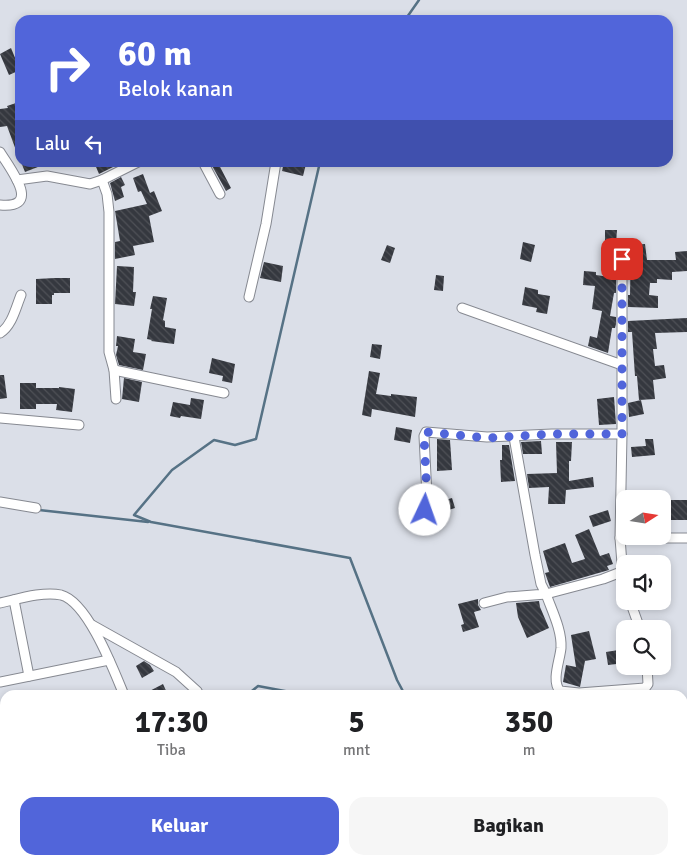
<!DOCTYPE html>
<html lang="id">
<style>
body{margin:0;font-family:Signika,sans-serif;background:#f6f6f6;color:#202124;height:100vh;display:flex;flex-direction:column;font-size:19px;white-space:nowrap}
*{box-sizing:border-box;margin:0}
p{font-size:16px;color:#757577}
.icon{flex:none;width:28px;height:28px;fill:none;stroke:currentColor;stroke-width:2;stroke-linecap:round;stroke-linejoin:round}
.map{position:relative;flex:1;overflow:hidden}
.side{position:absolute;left:0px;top:690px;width:688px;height:175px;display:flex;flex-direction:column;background:#fff;border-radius:15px 15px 0 0;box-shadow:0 2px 8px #0003}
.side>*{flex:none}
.guide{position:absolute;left:15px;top:15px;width:658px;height:152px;border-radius:15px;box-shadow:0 2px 8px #0003;background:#5165da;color:#fff;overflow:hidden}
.needle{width:32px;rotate:78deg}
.buttons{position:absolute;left:616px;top:490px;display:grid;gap:10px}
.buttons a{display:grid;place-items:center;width:55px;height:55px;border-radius:10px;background:#fff;box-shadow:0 2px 8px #0003;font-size:25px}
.pin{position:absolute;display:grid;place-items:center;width:42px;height:42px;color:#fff;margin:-21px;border-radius:10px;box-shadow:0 2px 8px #0006}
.me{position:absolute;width:55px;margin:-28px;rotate:3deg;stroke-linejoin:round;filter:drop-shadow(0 0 4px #0008)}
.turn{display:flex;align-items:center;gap:18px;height:105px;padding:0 20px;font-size:22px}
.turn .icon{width:65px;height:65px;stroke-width:2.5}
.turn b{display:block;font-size:35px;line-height:42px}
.then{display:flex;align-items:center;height:48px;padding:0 20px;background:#0003;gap:10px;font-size:19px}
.eta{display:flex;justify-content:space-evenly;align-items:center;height:85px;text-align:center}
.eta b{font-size:30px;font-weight:800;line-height:35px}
.button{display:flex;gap:10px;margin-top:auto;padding:10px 20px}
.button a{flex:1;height:58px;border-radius:15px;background:#5165da;color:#fff;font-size:20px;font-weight:800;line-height:58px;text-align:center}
.button a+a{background:#f6f6f6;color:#202124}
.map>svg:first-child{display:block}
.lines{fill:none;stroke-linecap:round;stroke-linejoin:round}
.stream{stroke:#567285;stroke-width:2.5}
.building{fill:url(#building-back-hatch)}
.street-casing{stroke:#868991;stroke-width:11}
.street{stroke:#fff;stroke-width:9}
.route{stroke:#5165da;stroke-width:9;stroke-dasharray:0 16.2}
</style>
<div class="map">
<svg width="687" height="865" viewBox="0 0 687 865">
<defs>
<pattern id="building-back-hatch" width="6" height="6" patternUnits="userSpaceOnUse" patternTransform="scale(1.25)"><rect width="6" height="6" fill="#35383f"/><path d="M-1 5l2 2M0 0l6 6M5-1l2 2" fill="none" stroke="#4f5157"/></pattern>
</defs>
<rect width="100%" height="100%" fill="#dbdfe8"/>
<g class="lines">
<g class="stream">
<path d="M 405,20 L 419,0"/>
<path d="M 320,162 L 256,439 L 235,445 L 214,440 L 172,470 L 134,515 L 151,522 L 350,558 L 397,680 L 405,695"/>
<path d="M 39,510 L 148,522"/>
<path d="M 247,695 L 258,686 L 306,695"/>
<path d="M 76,865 L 83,860"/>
</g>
</g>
<g class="building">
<path d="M 11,48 L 20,70 L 9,75 L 0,54 Z"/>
<path d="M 16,103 L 20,117 L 20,161 L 7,126 L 0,127 L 0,109 L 8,108 L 7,106 Z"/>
<path d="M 21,162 L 48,162 L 48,163 L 25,172 Z"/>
<path d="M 94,162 L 123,162 L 99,174 Z"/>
<path d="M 210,162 L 219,162 L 218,163 L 231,188 L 226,191 Z"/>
<path d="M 284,162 L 306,164 L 303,176 L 282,171 Z"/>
<path d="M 143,174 L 150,193 L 154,191 L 162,211 L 149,216 L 154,242 L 133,246 L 135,255 L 115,259 L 115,242 L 120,241 L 115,211 L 147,204 L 141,191 L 138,192 L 133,178 Z"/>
<path d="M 121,177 L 125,185 L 121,187 L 124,197 L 115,201 L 110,183 Z"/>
<path d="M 605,230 L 617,230 L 616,244 L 605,243 Z"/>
<path d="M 523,242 L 535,245 L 531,262 L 520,259 Z"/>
<path d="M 645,244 L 647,260 L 676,260 L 675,252 L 687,251 L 687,271 L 672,272 L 672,280 L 657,279 L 657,283 L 650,283 L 649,295 L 658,296 L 658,308 L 628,307 L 628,295 L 630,295 L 631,245 Z"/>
<path d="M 387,245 L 395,248 L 390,263 L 381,260 Z"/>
<path d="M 264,262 L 283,266 L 281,282 L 260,278 Z"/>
<path d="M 117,266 L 134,267 L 133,292 L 136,292 L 134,306 L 115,304 Z"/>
<path d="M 584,271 L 596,272 L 596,275 L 616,278 L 616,293 L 614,293 L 610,316 L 616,317 L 616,324 L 615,328 L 612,328 L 608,353 L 588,346 L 590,336 L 597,338 L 602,311 L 592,309 L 595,286 L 583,285 Z"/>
<path d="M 436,275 L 444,276 L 443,291 L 434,290 Z"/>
<path d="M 55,278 L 70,278 L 70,293 L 54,293 L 54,295 L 52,295 L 52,304 L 36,304 L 36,279 Z"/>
<path d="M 525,287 L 538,290 L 538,294 L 550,296 L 547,314 L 536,312 L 537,308 L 522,305 Z"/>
<path d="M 153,296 L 167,298 L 163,320 L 165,321 L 165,327 L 176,329 L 174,344 L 151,341 L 152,340 L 147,339 L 152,309 L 150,309 Z"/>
<path d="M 687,318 L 687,332 L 655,333 L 657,349 L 653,349 L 655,366 L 664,365 L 666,378 L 653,380 L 655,399 L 639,400 L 637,376 L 635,376 L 632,332 L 628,332 L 628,321 Z"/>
<path d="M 117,336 L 135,339 L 133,352 L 146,354 L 143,370 L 119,365 L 116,355 L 118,346 L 116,346 Z"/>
<path d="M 372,344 L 382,345 L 380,359 L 370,357 Z"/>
<path d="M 212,358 L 235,364 L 232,383 L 222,381 L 223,376 L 209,373 Z"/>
<path d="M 369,371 L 380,373 L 376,394 L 391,396 L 391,394 L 417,397 L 415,417 L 372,409 L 371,417 L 362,415 Z"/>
<path d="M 0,375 L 4,375 L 7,398 L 0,399 Z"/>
<path d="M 124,378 L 142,382 L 139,402 L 122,399 Z"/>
<path d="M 20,383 L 36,383 L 36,388 L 59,388 L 59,387 L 75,389 L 72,412 L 56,410 L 57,404 L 36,404 L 36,409 L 20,409 Z"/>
<path d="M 614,397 L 616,424 L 599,425 L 597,399 Z"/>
<path d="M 191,398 L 204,400 L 201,419 L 181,416 L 180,418 L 170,416 L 173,402 L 190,405 Z"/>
<path d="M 641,400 L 644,414 L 629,417 L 628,403 Z"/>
<path d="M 396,427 L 412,430 L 410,443 L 394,440 Z"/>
<path d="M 437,439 L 450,440 L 452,470 L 437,471 Z"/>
<path d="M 645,439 L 653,439 L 655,455 L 632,457 L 631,447 L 646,446 Z"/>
<path d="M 541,441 L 542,454 L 523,454 L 521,442 Z"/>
<path d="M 556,442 L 572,442 L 571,461 L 569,461 L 569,481 L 593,477 L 594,487 L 566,490 L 565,504 L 548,504 L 549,487 L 529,488 L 527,474 L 557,473 Z"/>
<path d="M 502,445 L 509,445 L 515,481 L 501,482 L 500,460 L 502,460 Z"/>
<path d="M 420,498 L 419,511 L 404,514 L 402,501 Z"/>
<path d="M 452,498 L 455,508 L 435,514 L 432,504 Z"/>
<rect x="662" y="500" width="25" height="20"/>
<path d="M 608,510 L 611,521 L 593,527 L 589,516 Z"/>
<path d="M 589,529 L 600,556 L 609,553 L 613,564 L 607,566 L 609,570 L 550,587 L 545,573 L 549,572 L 543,551 L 565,543 L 572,563 L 585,559 L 575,535 Z"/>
<path d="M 478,599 L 478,605 L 481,610 L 474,612 L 479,627 L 463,632 L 461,625 L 464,624 L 458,604 Z"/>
<path d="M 539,601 L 540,607 L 549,628 L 527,638 L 518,617 L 516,603 Z"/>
<path d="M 589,631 L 596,659 L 585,661 L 580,687 L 563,682 L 566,665 L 576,667 L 571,635 Z"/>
<path d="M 625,649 L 625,663 L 608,665 L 606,652 Z"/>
<path d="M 144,661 L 150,665 L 154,671 L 142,678 L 136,666 Z"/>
<path d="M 163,684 L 168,695 L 142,695 Z"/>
</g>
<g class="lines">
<g class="street-casing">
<g id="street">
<path d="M 0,152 C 10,169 43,209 0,205"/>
<path d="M 203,162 L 220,194"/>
<path d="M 17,180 L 47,176 L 90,184 L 102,180 L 138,162"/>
<path d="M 102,180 L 107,194 L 109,212 L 109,352 L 114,370 L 116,399"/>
<path d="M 622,259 L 622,434 L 620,538 L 687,538"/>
<path d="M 249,297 L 266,224 L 276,162"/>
<path d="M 462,308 L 622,365"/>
<path d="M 0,333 C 12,326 16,307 21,295"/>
<path d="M 114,370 L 224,393"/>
<path d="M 0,418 L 79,425"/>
<path d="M 0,502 L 36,508"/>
<path d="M 425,510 L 427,496 L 424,436 L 426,432 L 487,437 L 552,434 L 622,434"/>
<path d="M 620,538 L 622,564 L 621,572 L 603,579 L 546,594 C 552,611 562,630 561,648 C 560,660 551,681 560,691 L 579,693 L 645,688 L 648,684 L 647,666"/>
<path d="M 621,572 L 625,587"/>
<path d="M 14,600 L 29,676"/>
<path d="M 630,601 L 640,629"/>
<path d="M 0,603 C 18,599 43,591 61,595 C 88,602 114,671 124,695"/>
<path d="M 484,603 L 507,597 L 546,594 L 541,584 L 535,555 L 514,437"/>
<path d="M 92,625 L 176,672 L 197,691 L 199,695"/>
<path d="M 0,682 L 109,660"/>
<path d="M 682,763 L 687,762"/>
<path d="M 0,771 L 5,769"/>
<path d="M 0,828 L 5,838"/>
<path d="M 17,860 L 19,865"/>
</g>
</g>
<use href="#street" class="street"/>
</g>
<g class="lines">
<path class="route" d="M 425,510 L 427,496 L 424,436 L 426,432 L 487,438 L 552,434 L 622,434 L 622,259"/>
</g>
</svg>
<div class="buttons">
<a><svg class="needle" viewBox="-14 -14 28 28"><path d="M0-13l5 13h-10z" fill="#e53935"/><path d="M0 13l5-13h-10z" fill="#757577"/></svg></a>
<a><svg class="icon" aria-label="sound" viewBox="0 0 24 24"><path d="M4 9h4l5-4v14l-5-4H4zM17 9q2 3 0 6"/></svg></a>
<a><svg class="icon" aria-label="search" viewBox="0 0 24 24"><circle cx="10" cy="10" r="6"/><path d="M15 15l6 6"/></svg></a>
</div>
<div class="pin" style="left:622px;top:259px;background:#d93025"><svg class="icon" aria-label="arrive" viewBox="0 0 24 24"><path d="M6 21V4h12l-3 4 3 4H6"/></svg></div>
<svg class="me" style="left:425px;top:510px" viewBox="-20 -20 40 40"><circle r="19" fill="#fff"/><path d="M0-13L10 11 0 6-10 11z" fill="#5165da"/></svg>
<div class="guide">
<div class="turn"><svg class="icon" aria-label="right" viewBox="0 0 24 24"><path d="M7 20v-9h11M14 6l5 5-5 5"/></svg><div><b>60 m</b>Belok kanan</div></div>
<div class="then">Lalu<svg class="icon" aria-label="left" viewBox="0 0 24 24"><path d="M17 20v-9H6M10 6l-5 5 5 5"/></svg></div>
</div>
<section class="side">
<div class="eta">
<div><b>17:30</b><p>Tiba</p></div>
<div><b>5</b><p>mnt</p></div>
<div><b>350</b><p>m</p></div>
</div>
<div class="button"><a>Keluar</a><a>Bagikan</a></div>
</section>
</div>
